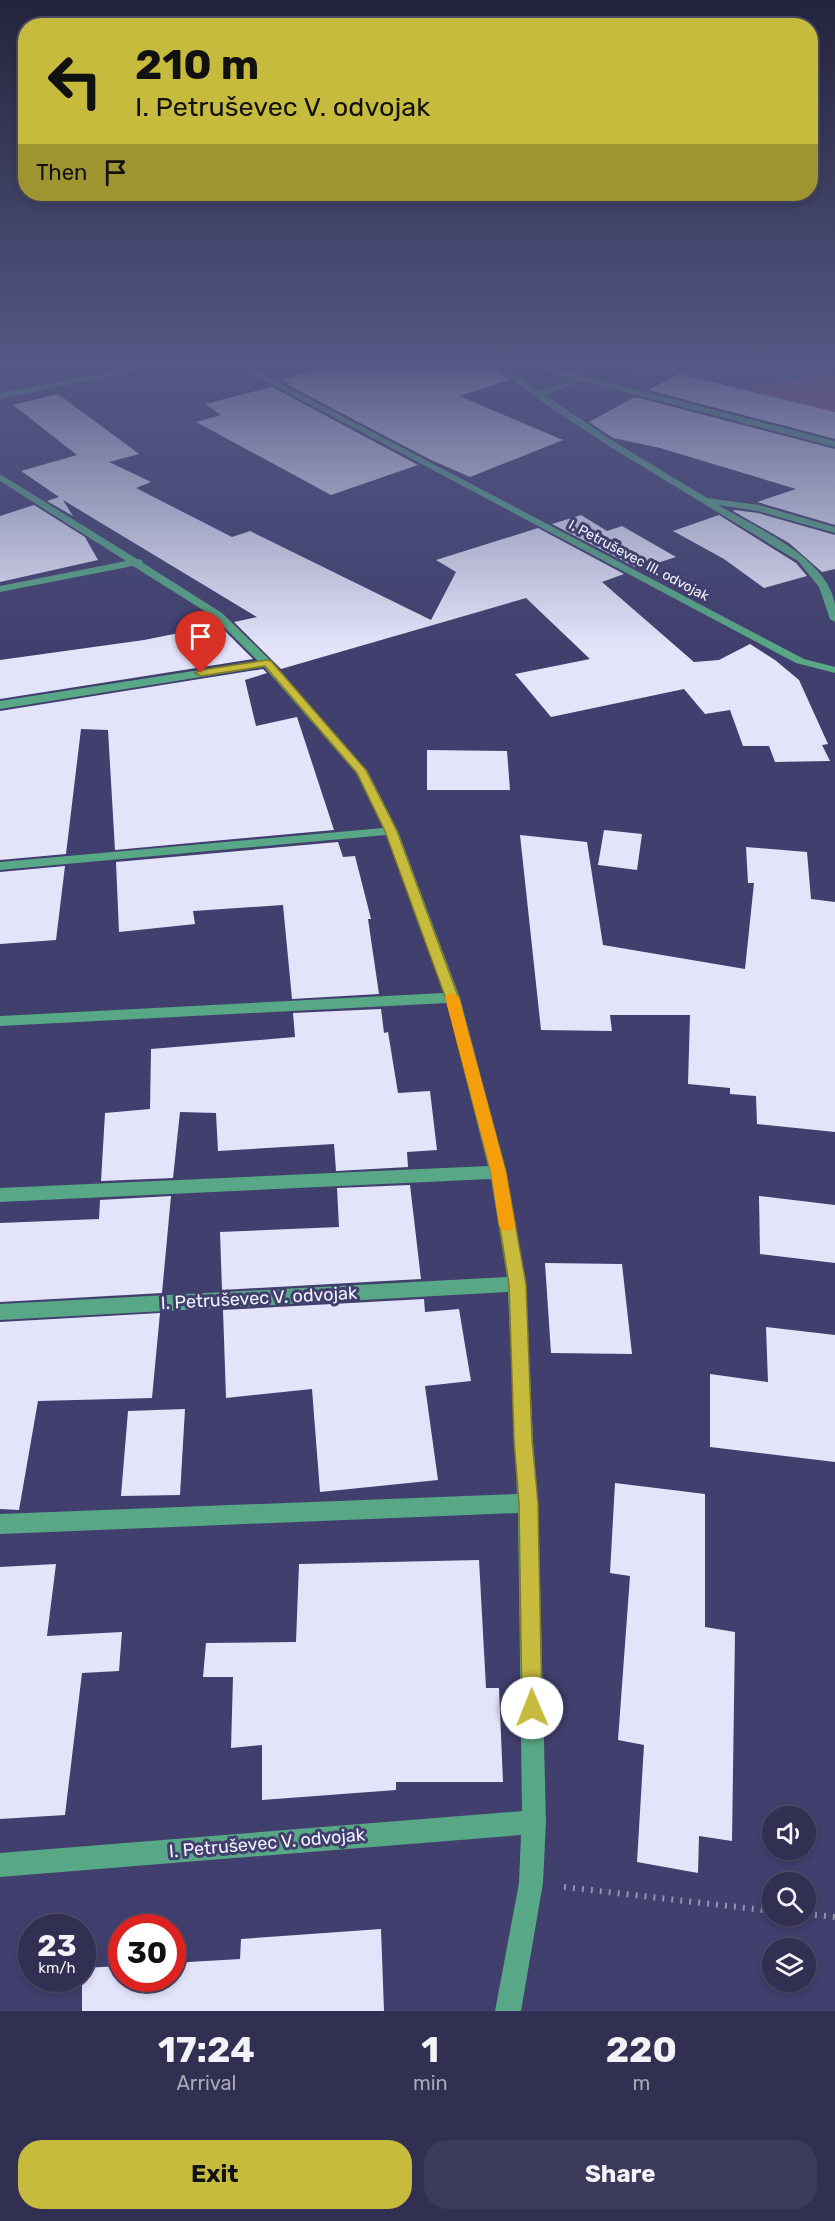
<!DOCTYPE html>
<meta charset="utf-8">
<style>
body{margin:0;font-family:Rubik,sans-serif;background:#3d3b5c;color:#f1f3f6;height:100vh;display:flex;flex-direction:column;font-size:22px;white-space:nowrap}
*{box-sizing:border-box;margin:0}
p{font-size:20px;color:#a8a9b8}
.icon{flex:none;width:33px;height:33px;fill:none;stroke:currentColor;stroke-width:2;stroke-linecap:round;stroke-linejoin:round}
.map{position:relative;height:2011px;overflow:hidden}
.side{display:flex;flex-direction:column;background:#312f52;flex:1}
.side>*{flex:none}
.hud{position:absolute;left:18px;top:18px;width:800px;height:183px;border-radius:24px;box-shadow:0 3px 9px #0003,0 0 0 2px #4c4a69;background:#c6bb3c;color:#111;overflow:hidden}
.fabs{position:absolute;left:762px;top:1806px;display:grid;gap:12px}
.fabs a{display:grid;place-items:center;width:54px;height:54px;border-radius:50%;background:#312f52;box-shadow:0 3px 9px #0003,0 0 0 2px #4c4a69;font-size:30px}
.speed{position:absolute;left:18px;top:1914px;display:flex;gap:12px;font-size:30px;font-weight:700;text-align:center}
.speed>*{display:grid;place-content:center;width:78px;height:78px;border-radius:50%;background:#312f52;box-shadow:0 3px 9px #0003,0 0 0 2px #4c4a69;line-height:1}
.speed small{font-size:15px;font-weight:400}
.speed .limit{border:9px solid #d22;background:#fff;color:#111}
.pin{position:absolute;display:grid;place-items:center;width:51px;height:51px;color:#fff;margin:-62px -26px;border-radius:50% 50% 50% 0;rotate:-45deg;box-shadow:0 0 6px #0007}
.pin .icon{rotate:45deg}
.me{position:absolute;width:66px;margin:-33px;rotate:359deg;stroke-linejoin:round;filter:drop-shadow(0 0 4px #0008)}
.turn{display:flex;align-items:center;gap:21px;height:126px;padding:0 18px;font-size:27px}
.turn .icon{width:78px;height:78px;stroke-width:2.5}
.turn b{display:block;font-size:42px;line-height:51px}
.then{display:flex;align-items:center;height:57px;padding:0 18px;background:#0003;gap:12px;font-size:22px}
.eta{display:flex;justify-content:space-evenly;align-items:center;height:102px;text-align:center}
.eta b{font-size:36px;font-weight:700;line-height:42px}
.button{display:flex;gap:12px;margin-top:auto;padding:12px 18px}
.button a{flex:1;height:69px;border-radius:24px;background:#c6bb3c;color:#111;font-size:24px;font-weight:700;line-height:69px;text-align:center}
.button a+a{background:#3d3b5c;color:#f1f3f6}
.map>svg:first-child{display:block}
.built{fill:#4b487d}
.green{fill:#9d4d7e}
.building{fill:#e3e4fa}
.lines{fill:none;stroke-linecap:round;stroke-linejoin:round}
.path{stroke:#9392b0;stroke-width:6;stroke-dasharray:2 7;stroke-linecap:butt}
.minor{fill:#58a786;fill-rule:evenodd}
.route{fill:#c6bb3c;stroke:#817a27;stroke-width:1.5}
.slow{fill:#f59e0b}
.labels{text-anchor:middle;stroke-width:6;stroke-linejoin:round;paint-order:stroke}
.far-street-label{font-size:14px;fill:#f2f2fe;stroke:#413f6d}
.near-street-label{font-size:18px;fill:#f2f2fe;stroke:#413f6d}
</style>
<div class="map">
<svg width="835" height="2011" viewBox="0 0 835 2011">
<rect width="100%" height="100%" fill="#413f6d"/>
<path class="built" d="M 593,366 L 835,366 L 835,374 L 738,388 L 692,392 Z"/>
<path class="green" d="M 835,374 L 835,413 L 738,388 Z"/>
<g class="building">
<path d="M 330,366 L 493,366 L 509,380 L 459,396 L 563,440 L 470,477 L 431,460 L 286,384 L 289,383 L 283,380 Z"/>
<path d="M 679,374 L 835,412 L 835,439 L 648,390 Z"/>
<path d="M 272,387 L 418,465 L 331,495 L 196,422 L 221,415 L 205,404 Z"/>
<path d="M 58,394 L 139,454 L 109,462 L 151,482 L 136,488 L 232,537 L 250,531 L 431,620 L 456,572 L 436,560 L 538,528 L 624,574 L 602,582 L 694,662 L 719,660 L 750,644 L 775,660 L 799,680 L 828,744 L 822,745 L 830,761 L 775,762 L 769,746 L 743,746 L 730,710 L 705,714 L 684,689 L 551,717 L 515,674 L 590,659 L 526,598 L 281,669 L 234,622 L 257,617 L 63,500 L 73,516 L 47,501 L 59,497 L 21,471 L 77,455 L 13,405 Z"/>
<path d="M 635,397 L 835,449 L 835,525 L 757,502 L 796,489 L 660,448 L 613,438 L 589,422 Z"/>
<path d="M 34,505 L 85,537 L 98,560 L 0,582 L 0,516 Z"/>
<path d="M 735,510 L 758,513 L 835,535 L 835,569 L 822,572 L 789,543 L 733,511 Z"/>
<path d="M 581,515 L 607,531 L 622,526 L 676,557 L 639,569 L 552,524 Z"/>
<path d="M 719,515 L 796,563 L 807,576 L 764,588 L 724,559 L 673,531 Z"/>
<path d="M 219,625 L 253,659 L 0,699 L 0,660 L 144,640 Z"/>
<path d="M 263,669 L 267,673 L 245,680 L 256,726 L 297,717 L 334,830 L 115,850 L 108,730 L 81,729 L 66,854 L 0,860 L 0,711 Z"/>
<path d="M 427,750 L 507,751 L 510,790 L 427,790 Z"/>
<path d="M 604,830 L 642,834 L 637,870 L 598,865 Z"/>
<path d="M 520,835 L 587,842 L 603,945 L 745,969 L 754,883 L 748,883 L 746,847 L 807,852 L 811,899 L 835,902 L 835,1132 L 757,1124 L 756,1096 L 730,1094 L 730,1088 L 688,1084 L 690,1015 L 610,1015 L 612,1031 L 541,1030 Z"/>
<path d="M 338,842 L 343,857 L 355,856 L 371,919 L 368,919 L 379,994 L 292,999 L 283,905 L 193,911 L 195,924 L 119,932 L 116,862 Z"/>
<path d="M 65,866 L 56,940 L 0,944 L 0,872 Z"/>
<path d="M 381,1009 L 384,1033 L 388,1032 L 398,1093 L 430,1091 L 437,1150 L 407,1152 L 408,1167 L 336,1171 L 334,1144 L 218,1151 L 216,1113 L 180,1112 L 173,1178 L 101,1181 L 105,1113 L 150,1109 L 151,1049 L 295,1037 L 293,1013 Z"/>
<path d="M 410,1185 L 421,1279 L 222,1290 L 220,1232 L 339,1227 L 337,1188 Z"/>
<path d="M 171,1196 L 162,1293 L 0,1302 L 0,1223 L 99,1219 L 100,1200 Z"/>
<path d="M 759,1196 L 835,1205 L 835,1263 L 760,1254 Z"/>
<path d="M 545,1263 L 622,1264 L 632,1354 L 551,1353 Z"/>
<path d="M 424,1299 L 425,1312 L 459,1309 L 471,1381 L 425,1386 L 438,1480 L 320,1492 L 312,1389 L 226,1398 L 223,1310 Z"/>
<path d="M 160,1313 L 152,1398 L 38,1401 L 19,1510 L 0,1509 L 0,1322 Z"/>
<path d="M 766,1327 L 835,1335 L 835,1462 L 710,1447 L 710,1374 L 768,1382 Z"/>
<path d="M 185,1409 L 180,1495 L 121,1496 L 128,1411 Z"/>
<path d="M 615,1483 L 705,1494 L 705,1627 L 735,1632 L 732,1841 L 699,1836 L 698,1873 L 637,1862 L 644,1745 L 618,1740 L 630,1576 L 610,1573 Z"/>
<path d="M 479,1560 L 486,1688 L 499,1688 L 503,1782 L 396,1782 L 396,1790 L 262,1800 L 262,1745 L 231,1748 L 233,1677 L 203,1677 L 206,1643 L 296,1642 L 299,1564 Z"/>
<path d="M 56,1564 L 47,1636 L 122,1632 L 119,1671 L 82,1673 L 65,1815 L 0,1819 L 0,1567 Z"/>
<path d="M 381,1929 L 384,2011 L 82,2011 L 82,1968 L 122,1966 L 122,1978 L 172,1978 L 172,1963 L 240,1959 L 241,1939 Z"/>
</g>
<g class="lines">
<g class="path">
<path d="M 564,1887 L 772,1911"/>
<path d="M 806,1914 L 835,1917"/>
</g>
<g class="minor">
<path d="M 142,366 L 159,366 L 0,399 L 0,393 Z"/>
<path d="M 237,366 L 247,366 L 804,659 L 835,667 L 835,673 L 796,663 Z"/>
<path d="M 495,366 L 504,366 L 539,392 L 574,379 L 531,366 L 544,366 L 835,441 L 835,447 L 583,381 L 545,395 L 613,441 L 707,498 L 759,505 L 835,527 L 835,533 L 758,511 L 718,505 C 755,527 827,557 835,604 C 835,610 835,616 835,622 L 830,619 L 819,587 L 798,561 L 607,445 L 535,397 Z"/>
<path d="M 0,474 L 137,559 L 142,560 L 143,563 L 222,613 L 271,661 L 368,772 L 398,831 L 460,998 L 506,1172 L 526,1284 L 533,1440 L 538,1503 L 546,1822 L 543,1883 L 521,2011 L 495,2011 L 519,1883 L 521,1835 L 0,1877 L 0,1853 L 522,1811 L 518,1513 L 0,1534 L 0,1514 L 517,1494 L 508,1292 L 0,1320 L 0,1304 L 507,1277 L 491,1179 L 0,1202 L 0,1188 L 488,1166 L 447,1003 L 0,1026 L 0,1016 L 444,993 L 386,835 L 0,870 L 0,862 L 383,828 L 356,773 L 264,667 L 0,709 L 0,701 L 258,661 L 214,617 L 133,566 L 0,592 L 0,586 L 126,561 L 0,481 Z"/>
</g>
</g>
<linearGradient id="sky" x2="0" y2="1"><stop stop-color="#24233c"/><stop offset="0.56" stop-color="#545884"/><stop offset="1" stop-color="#545884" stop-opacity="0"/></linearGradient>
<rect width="835" height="648" fill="url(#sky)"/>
<path class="route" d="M 267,660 L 271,661 L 366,770 L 397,831 L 459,999 L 506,1172 L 526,1284 L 532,1440 L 538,1503 L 542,1708 L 539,1715 L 532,1718 L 525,1715 L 522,1708 L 519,1503 L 514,1440 L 509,1284 L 491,1172 L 446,999 L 385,831 L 357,773 L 265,666 L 201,676 L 195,673 L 201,670 Z"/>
<path class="slow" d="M 452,993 L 459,997 L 506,1172 L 515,1225 L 513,1230 L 507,1231 L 502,1230 L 499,1225 L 491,1172 L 445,997 Z"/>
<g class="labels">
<g class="far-street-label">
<text transform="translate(639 560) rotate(28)" y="5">I. Petruševec III. odvojak</text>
</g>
<g class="near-street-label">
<text transform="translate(259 1298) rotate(-3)" y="6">I. Petruševec V. odvojak</text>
<text transform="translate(267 1843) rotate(-5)" y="6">I. Petruševec V. odvojak</text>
</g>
</g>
</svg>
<div class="fabs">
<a><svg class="icon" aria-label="sound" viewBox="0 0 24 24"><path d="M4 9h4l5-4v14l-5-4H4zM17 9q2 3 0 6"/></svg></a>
<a><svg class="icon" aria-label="search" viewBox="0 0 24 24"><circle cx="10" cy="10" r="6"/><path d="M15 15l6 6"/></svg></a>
<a><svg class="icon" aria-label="layers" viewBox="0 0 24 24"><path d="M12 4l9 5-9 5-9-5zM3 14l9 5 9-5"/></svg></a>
</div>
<div class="speed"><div>23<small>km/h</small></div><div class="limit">30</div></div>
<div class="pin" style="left:201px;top:673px;background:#d93025"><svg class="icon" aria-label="arrive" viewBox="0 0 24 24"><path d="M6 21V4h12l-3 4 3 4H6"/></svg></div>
<svg class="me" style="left:532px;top:1708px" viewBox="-20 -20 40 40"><circle r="19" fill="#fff"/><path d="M0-13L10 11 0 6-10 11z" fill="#c6bb3c"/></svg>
<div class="hud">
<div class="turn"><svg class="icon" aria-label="left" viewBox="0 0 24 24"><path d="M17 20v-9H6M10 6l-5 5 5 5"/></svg><div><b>210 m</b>I. Petruševec V. odvojak</div></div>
<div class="then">Then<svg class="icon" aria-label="arrive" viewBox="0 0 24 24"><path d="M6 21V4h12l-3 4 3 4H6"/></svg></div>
</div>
</div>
<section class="side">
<div class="eta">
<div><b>17:24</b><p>Arrival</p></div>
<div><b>1</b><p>min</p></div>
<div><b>220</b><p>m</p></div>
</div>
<div class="button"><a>Exit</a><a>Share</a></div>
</section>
